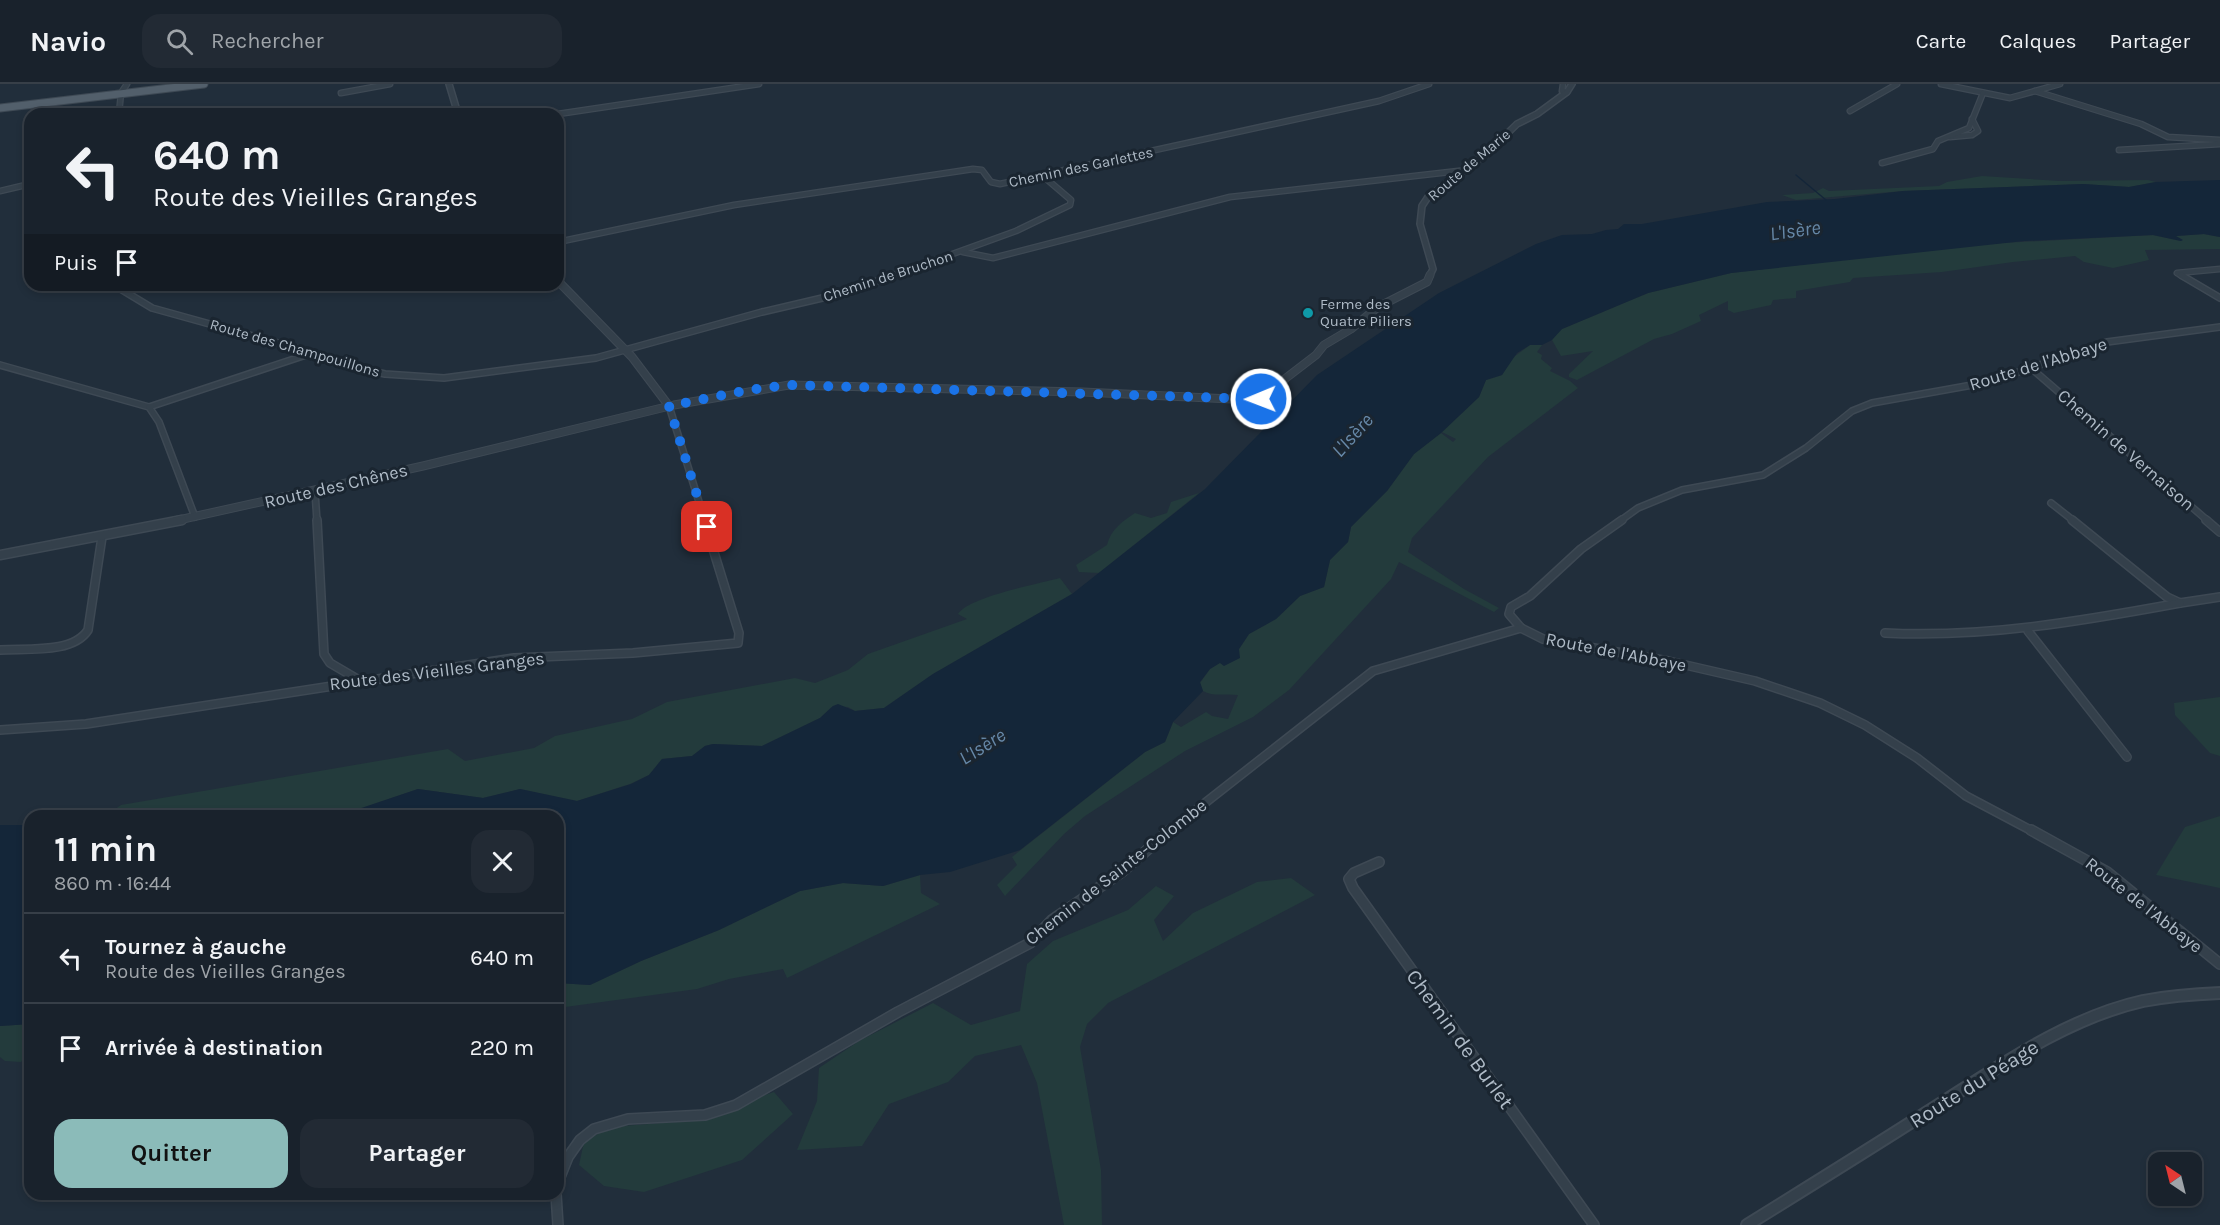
<!DOCTYPE html>
<html lang="fr">
<meta charset="utf-8">
<style>
body{margin:0;font-family:Karla,sans-serif;background:#222a34;color:#f1f3f6;height:100vh;display:flex;flex-direction:column;font-size:22px;white-space:nowrap}
*{box-sizing:border-box;margin:0}
p{font-size:20px;color:#9fa4a9}
.icon{flex:none;width:33px;height:33px;fill:none;stroke:currentColor;stroke-width:2;stroke-linecap:round;stroke-linejoin:round}
.map{position:relative;flex:1;overflow:hidden}
.sheet{position:absolute;left:24px;top:726px;width:540px;height:390px;display:flex;flex-direction:column;background:#19222c;border-radius:18px;box-shadow:0 3px 9px #0003,0 0 0 2px #373f48}
.sheet>*{flex:none}
.top-card{position:absolute;left:24px;top:24px;width:540px;height:183px;border-radius:18px;box-shadow:0 3px 9px #0003,0 0 0 2px #373f48;background:#19222c;color:#f1f3f6;overflow:hidden}
.needle{width:39px;rotate:325deg}
.controls{position:absolute;left:2148px;top:1068px;display:grid;gap:12px}
.controls a{display:grid;place-items:center;width:54px;height:54px;border-radius:12px;background:#19222c;box-shadow:0 3px 9px #0003,0 0 0 2px #373f48;font-size:30px}
.pin{position:absolute;display:grid;place-items:center;width:51px;height:51px;color:#fff;margin:-26px;border-radius:12px;box-shadow:0 3px 9px #0006}
.me{position:absolute;width:66px;margin:-33px;rotate:269deg;stroke-linejoin:round;filter:drop-shadow(0 0 4px #0008)}
.turn{display:flex;align-items:center;gap:21px;height:126px;padding:0 30px;font-size:27px}
.turn .icon{width:78px;height:78px;stroke-width:2.5}
.turn b{display:block;font-size:42px;line-height:51px}
.then{display:flex;align-items:center;height:57px;padding:0 30px;background:#0003;gap:12px;font-size:22px}
.round{display:grid;place-items:center;flex:none;width:63px;height:63px;border-radius:18px;background:#222a34}
.headline{display:flex;align-items:center;justify-content:space-between;height:102px;padding:0 30px}
h1{font-size:36px;font-weight:700;line-height:45px}
.cta{display:flex;gap:12px;margin-top:auto;padding:12px 30px}
.cta a{flex:1;height:69px;border-radius:18px;background:#8bbbb9;color:#111;font-size:24px;font-weight:700;line-height:69px;text-align:center}
.cta a+a{background:#222a34;color:#f1f3f6}
ul{padding:0;list-style:none}
li{display:flex;align-items:center;gap:18px;height:90px;padding:0 30px;border-top:2px solid #373f48}
li div{flex:1}
li b{display:block;font-size:22px}
li em{font-style:normal}
header{display:flex;align-items:center;gap:36px;box-sizing:border-box;height:84px;padding:0 30px;background:#19222c;border-bottom:2px solid #373f48}
header strong{font-size:28px}
nav{display:flex;gap:33px;margin-inline-start:auto;font-size:21px}
.search{width:420px;height:54px;background:#222a34;display:flex;align-items:center;gap:15px;box-sizing:border-box;padding:0 21px;border-radius:18px;color:#9fa4a9;font-size:22px}
.map>svg:first-child{display:block}
.green{fill:#233b3c}
.water{fill:#142639}
.lines{fill:none;stroke-linecap:round;stroke-linejoin:round}
.stream{stroke:#142639;stroke-width:1.5}
.minor-far3-casing{stroke:#3e4954;stroke-width:7}
.minor-far2-casing{stroke:#3e4954;stroke-width:8}
.minor-far1-casing{stroke:#3e4954;stroke-width:10}
.minor-casing{stroke:#3e4954;stroke-width:12}
.tertiary-far3-casing{stroke:#3e4954;stroke-width:8}
.tertiary-far2-casing{stroke:#3e4954;stroke-width:9}
.tertiary-far1-casing{stroke:#3e4954;stroke-width:11}
.tertiary-casing{stroke:#3e4954;stroke-width:14}
.primary-casing{stroke:#3e4954;stroke-width:9}
.minor-far3{stroke:#34404b;stroke-width:4.5}
.minor-far2{stroke:#34404b;stroke-width:5}
.minor-far1{stroke:#34404b;stroke-width:7}
.minor{stroke:#34404b;stroke-width:9}
.tertiary-far3{stroke:#34404b;stroke-width:5}
.tertiary-far2{stroke:#34404b;stroke-width:7}
.tertiary-far1{stroke:#34404b;stroke-width:8}
.tertiary{stroke:#34404b;stroke-width:10}
.primary{stroke:#525f6b;stroke-width:7}
.route{stroke:#1a73e8;stroke-width:10;stroke-dasharray:0 18}
.culture-dot{fill:#0f9aa8;stroke:#1a2530;stroke-width:2}
.labels{text-anchor:middle;stroke-width:6;stroke-linejoin:round;paint-order:stroke}
.far-street-label{font-size:15px;fill:#afbbc7;stroke:#1a2530}
.far-poi-label{font-size:15px;fill:#afbbc7;stroke:#1a2530;text-anchor:start}
.street-label{font-size:18px;fill:#afbbc7;stroke:#1a2530}
.water-label{font-size:20px;font-style:italic;fill:#6688a8;stroke:#1a2530}
.near-street-label{font-size:21px;fill:#afbbc7;stroke:#1a2530}
</style>
<header>
<strong>Navio</strong>
<div class="search"><svg class="icon" aria-label="search" viewBox="0 0 24 24"><circle cx="10" cy="10" r="6"/><path d="M15 15l6 6"/></svg>Rechercher</div>
<nav><a>Carte</a><a>Calques</a><a>Partager</a></nav>
</header>
<div class="map">
<svg width="2220" height="1141" viewBox="0 0 2220 1141">
<rect width="100%" height="100%" fill="#212e3b"/>
<g class="green">
<path d="M 1982,92 L 2060,97 L 2148,96 L 2156,98 L 2129,103 L 2083,100 L 1903,107 L 1796,116 L 1782,111 L 1813,109 L 1823,104 L 1829,107 L 1939,102 L 1947,98 Z"/>
<path d="M 2204,150 L 2220,153 L 2220,165 L 2145,166 L 2149,176 L 2113,184 L 2084,178 L 2075,172 L 2013,178 L 1942,188 L 1853,194 L 1850,198 L 1796,207 L 1796,214 L 1773,216 L 1771,221 L 1734,229 L 1728,226 L 1728,217 L 1699,231 L 1701,237 L 1672,250 L 1654,255 L 1577,296 L 1569,293 L 1569,290 L 1593,267 L 1561,272 L 1552,256 L 1554,251 L 1562,245 L 1648,209 L 1731,189 L 1965,161 L 2153,151 L 2181,157 L 2175,152 Z"/>
<path d="M 1530,261 L 1542,261 L 1537,268 L 1542,271 L 1541,275 L 1552,284 L 1550,287 L 1570,297 L 1578,304 L 1488,373 L 1412,454 L 1408,468 L 1464,505 L 1499,524 L 1494,528 L 1399,478 L 1391,495 L 1289,606 L 1253,633 L 1185,667 L 1085,732 L 1064,750 L 1005,812 L 997,801 L 1017,781 L 1012,773 L 1145,668 L 1165,658 L 1173,638 L 1181,643 L 1206,628 L 1212,632 L 1228,635 L 1238,611 C 1226,609 1213,613 1203,607 L 1200,599 L 1210,585 L 1239,565 L 1249,550 L 1276,535 L 1300,512 L 1324,503 L 1330,476 L 1348,458 L 1351,443 L 1387,407 L 1414,370 L 1441,349 L 1453,358 L 1456,355 L 1442,348 L 1479,313 L 1486,296 L 1502,291 L 1511,275 Z"/>
<path d="M 1199,409 L 1099,489 L 1079,488 L 1076,481 L 1107,461 C 1111,445 1122,438 1135,429 L 1151,434 L 1167,429 L 1171,418 Z"/>
<path d="M 1060,494 L 1072,510 L 933,590 L 884,624 L 855,627 L 848,623 L 833,622 L 820,634 L 762,662 L 713,660 L 705,662 L 692,672 L 662,675 L 649,691 L 630,700 L 577,717 L 520,705 L 483,714 L 418,705 L 338,732 L 105,732 L 121,721 L 448,665 L 465,677 L 534,664 L 555,652 L 632,635 L 667,618 L 795,594 L 815,599 L 848,586 L 868,570 L 967,535 L 958,530 C 969,513 1038,500 1060,494 Z"/>
<path d="M 2220,613 L 2220,672 L 2210,669 L 2175,631 L 2174,619 Z"/>
<path d="M 2220,732 L 2220,804 L 2156,791 L 2185,743 Z"/>
<path d="M 920,791 L 921,809 L 940,820 L 787,894 L 783,885 L 729,895 L 697,905 L 558,924 L 558,899 L 590,901 L 641,877 L 719,846 L 800,807 L 843,799 L 883,802 Z"/>
<path d="M 1291,794 L 1315,811 L 1108,919 L 1087,940 L 1080,963 L 1101,1086 L 1102,1141 L 1064,1141 L 1037,999 L 1021,961 L 975,972 L 948,998 L 889,1020 L 862,1062 L 797,1066 L 817,1017 L 819,984 L 859,957 L 933,919 L 971,941 L 1020,927 L 1027,880 L 1053,857 L 1128,826 L 1156,802 L 1174,812 L 1154,836 L 1163,857 L 1193,829 L 1257,798 Z"/>
<path d="M 30,940 L 30,967 L 21,978 L 5,977 L 0,973 L 0,942 Z"/>
<path d="M 774,1008 L 793,1030 L 742,1076 L 644,1108 L 604,1102 L 579,1081 L 584,1058 L 610,1043 L 686,1037 Z"/>
</g>
<g class="water">
<path d="M 2220,96 L 2220,153 L 2204,150 L 2176,152 L 2183,156 L 2181,157 L 2153,151 L 2024,157 L 1731,189 L 1648,209 L 1562,245 L 1552,256 L 1542,261 L 1530,261 L 1517,269 L 1502,291 L 1486,296 L 1479,313 L 1441,349 L 1414,370 L 1387,407 L 1351,443 L 1348,458 L 1330,476 L 1324,503 L 1300,512 L 1276,535 L 1249,550 L 1239,565 L 1240,574 L 1224,582 L 1220,579 L 1210,585 L 1200,598 L 1203,607 L 1173,638 L 1165,658 L 1145,668 L 1020,766 L 950,788 L 920,791 L 883,802 L 843,799 L 800,807 L 719,846 L 641,877 L 590,901 L 558,899 L 558,732 L 338,732 L 418,705 L 483,714 L 520,705 L 577,717 L 631,700 L 649,691 L 662,675 L 692,672 L 705,662 L 713,660 L 762,662 L 820,634 L 833,622 L 838,620 L 855,627 L 884,624 L 933,590 L 1072,510 L 1205,405 L 1317,291 L 1439,209 L 1536,160 L 1562,151 L 1592,150 L 1606,146 L 1618,145 L 1624,140 L 1642,140 L 1767,118 L 1835,115 L 1903,107 L 2083,100 L 2129,103 L 2156,98 Z"/>
<path d="M 0,741 L 30,741 L 30,940 L 0,942 Z"/>
</g>
<g class="lines">
<path class="stream" d="M 1796,91 L 1826,116"/>
<g class="minor-far3-casing">
<g id="minor-far3">
<path d="M 1563,0 L 1562,7 L 1567,8"/>
<path d="M 1941,0 L 2010,14 L 2060,0"/>
<path d="M 2035,7 L 2141,40 L 2168,53 L 2220,56"/>
<path d="M 341,9 L 390,0"/>
<path d="M 1850,27 L 1897,0"/>
<path d="M 119,30 L 121,9 L 127,0"/>
<path d="M 558,30 L 759,0"/>
<path d="M 1950,53 L 1972,51 L 1978,47 L 1972,35"/>
<path d="M 2119,66 L 2220,60"/>
<path d="M 1882,79 L 1933,65 L 1938,57 L 1969,44 L 1983,9"/>
<path d="M 0,107 L 30,100"/>
<path d="M 558,158 L 734,121 L 973,85 L 982,86 L 991,98 L 1000,100 L 1379,17 L 1429,0"/>
<path d="M 963,168 L 993,174 L 1230,113 L 1467,86"/>
<path d="M 889,193 L 1016,147 L 1070,121 L 1071,116 L 1043,92"/>
<path d="M 2184,193 L 2177,189 L 2220,185"/>
</g>
</g>
<g class="minor-far2-casing">
<g id="minor-far2">
<path d="M 2181,191 L 2220,214"/>
<path d="M 114,201 L 152,224 L 314,269 L 341,280 L 385,290 L 444,294 L 596,274 L 762,228 L 848,208 L 893,191"/>
<path d="M 0,281 L 149,323 L 159,338 L 195,433"/>
<path d="M 2031,284 L 2208,437"/>
<path d="M 669,322 L 705,437"/>
<path d="M 149,323 L 312,269"/>
<path d="M 315,408 L 317,437"/>
<path d="M 2051,419 L 2074,437"/>
<path d="M 1620,437 L 1638,424 L 1682,406 L 1763,391 L 1806,364 L 1852,327 L 1872,319 L 1989,298 L 2107,258 L 2220,243"/>
</g>
</g>
<g class="minor-far1-casing">
<g id="minor-far1">
<path d="M 317,436 L 324,570 L 330,579 L 359,596"/>
<path d="M 1622,436 L 1581,465 L 1530,512 L 1511,523 L 1509,530 L 1521,544 L 1543,555 L 1668,577 L 1755,597 L 1820,619 L 1865,641 L 1917,674 L 1966,712 L 2034,748"/>
<path d="M 2072,436 L 2167,513 L 2180,519 L 2220,513"/>
<path d="M 2206,436 L 2220,448"/>
<path d="M 2028,547 L 2127,673"/>
<path d="M 1885,549 C 1985,554 2082,537 2180,519"/>
<path d="M 0,566 C 26,564 73,570 88,546 L 102,453"/>
<path d="M 0,646 L 86,640 L 514,574 L 633,569 L 738,559 L 739,549 L 704,436"/>
<path d="M 1168,748 L 1373,587 L 1521,544"/>
</g>
</g>
<g class="minor-casing">
<g id="minor">
<path d="M 2031,746 L 2107,788 L 2220,880"/>
<path d="M 1379,778 L 1354,789 L 1349,795 L 1353,804 L 1594,1141"/>
<path d="M 558,1098 L 568,1073 L 580,1056 L 594,1045 L 628,1035 L 705,1031 L 736,1021 L 898,928 L 1030,859 L 1052,836 L 1123,787 L 1170,746"/>
<path d="M 556,1110 L 558,1141"/>
</g>
</g>
<g class="tertiary-far3-casing">
<g id="tertiary-far3">
<path d="M 449,0 L 458,30"/>
<path d="M 1429,193 L 1433,185 L 1420,140 L 1422,122 L 1428,113 L 1486,70 L 1517,40 L 1537,30 L 1567,8 L 1572,0"/>
</g>
</g>
<g class="tertiary-far2-casing">
<g id="tertiary-far2">
<path d="M 558,197 L 632,273 L 669,322"/>
<path d="M 174,437 L 423,382 L 674,321 L 789,301 L 1083,308 L 1252,316 L 1267,313 L 1286,294 L 1316,271 L 1324,261 L 1351,245 L 1378,223 L 1427,198 L 1430,191"/>
</g>
</g>
<g class="tertiary-far1-casing">
<path id="tertiary-far1" d="M 0,471 L 182,436"/>
</g>
<g class="tertiary-casing">
<path id="tertiary" d="M 1747,1141 C 1805,1105 1863,1069 1921,1032 C 1990,989 2062,935 2143,917 C 2169,912 2194,910 2220,909"/>
</g>
<g class="primary-casing">
<path id="primary" d="M 0,24 L 204,0"/>
</g>
<use href="#minor-far3" class="minor-far3"/>
<use href="#minor-far2" class="minor-far2"/>
<use href="#minor-far1" class="minor-far1"/>
<use href="#minor" class="minor"/>
<use href="#tertiary-far3" class="tertiary-far3"/>
<use href="#tertiary-far2" class="tertiary-far2"/>
<use href="#tertiary-far1" class="tertiary-far1"/>
<use href="#tertiary" class="tertiary"/>
<use href="#primary" class="primary"/>
</g>
<g class="lines">
<path class="route" d="M 707,443 L 669,322 L 749,306 L 789,301 L 1261,315"/>
</g>
<circle class="culture-dot" cx="1308" cy="229" r="6"/>
<g class="labels">
<g class="far-street-label">
<text transform="translate(1469 81) rotate(-40)" y="5">Route de Marie</text>
<text transform="translate(1081 83) rotate(-12)" y="5">Chemin des Garlettes</text>
<text transform="translate(888 192) rotate(-18)" y="5">Chemin de Bruchon</text>
<text transform="translate(295 264) rotate(16)" y="5">Route des Champouillons</text>
</g>
<g class="far-poi-label">
<text x="1320" y="225">Ferme des<tspan x="1320" dy="17">Quatre Piliers</tspan></text>
</g>
<g class="street-label">
<text transform="translate(2038 280) rotate(-17)" y="6">Route de l'Abbaye</text>
<text transform="translate(2126 366) rotate(41)" y="6">Chemin de Vernaison</text>
<text transform="translate(336 402) rotate(-13)" y="6">Route des Chênes</text>
<text transform="translate(1616 568) rotate(11)" y="6">Route de l'Abbaye</text>
<text transform="translate(437 587) rotate(-7)" y="6">Route des Vieilles Granges</text>
<text transform="translate(1116 788) rotate(-38)" y="6">Chemin de Sainte-Colombe</text>
<text transform="translate(2144 821) rotate(38)" y="6">Route de l'Abbaye</text>
</g>
<g class="water-label">
<text transform="translate(1795 146) rotate(-8)" y="7">L'Isère</text>
<text transform="translate(1352 351) rotate(-48)" y="7">L'Isère</text>
<text transform="translate(982 662) rotate(-32)" y="7">L'Isère</text>
</g>
<g class="near-street-label">
<text transform="translate(1460 955) rotate(54)" y="7">Chemin de Burlet</text>
<text transform="translate(1974 1000) rotate(-32)" y="7">Route du Péage</text>
</g>
</g>
</svg>
<div class="controls">
<a><svg class="needle" viewBox="-14 -14 28 28"><path d="M0-13l5 13h-10z" fill="#e53935"/><path d="M0 13l5-13h-10z" fill="#9fa4a9"/></svg></a>
</div>
<div class="pin" style="left:707px;top:443px;background:#d93025"><svg class="icon" aria-label="arrive" viewBox="0 0 24 24"><path d="M6 21V4h12l-3 4 3 4H6"/></svg></div>
<svg class="me" style="left:1261px;top:315px" viewBox="-20 -20 40 40"><circle r="17" fill="#1a73e8" stroke="#fff" stroke-width="3"/><path d="M0-11L8 9 0 5-8 9z" fill="#fff"/></svg>
<div class="top-card">
<div class="turn"><svg class="icon" aria-label="left" viewBox="0 0 24 24"><path d="M17 20v-9H6M10 6l-5 5 5 5"/></svg><div><b>640 m</b>Route des Vieilles Granges</div></div>
<div class="then">Puis<svg class="icon" aria-label="arrive" viewBox="0 0 24 24"><path d="M6 21V4h12l-3 4 3 4H6"/></svg></div>
</div>
<section class="sheet">
<div class="headline"><div><h1>11 min</h1><p>860 m · 16:44</p></div><a class="round"><svg class="icon" aria-label="close" viewBox="0 0 24 24"><path d="M6 6l12 12M18 6L6 18"/></svg></a></div>
<ul>
<li><svg class="icon" aria-label="left" viewBox="0 0 24 24"><path d="M17 20v-9H6M10 6l-5 5 5 5"/></svg><div><b>Tournez à gauche</b><p>Route des Vieilles Granges</p></div><em>640 m</em></li>
<li><svg class="icon" aria-label="arrive" viewBox="0 0 24 24"><path d="M6 21V4h12l-3 4 3 4H6"/></svg><div><b>Arrivée à destination</b></div><em>220 m</em></li>
</ul>
<div class="cta"><a>Quitter</a><a>Partager</a></div>
</section>
</div>
